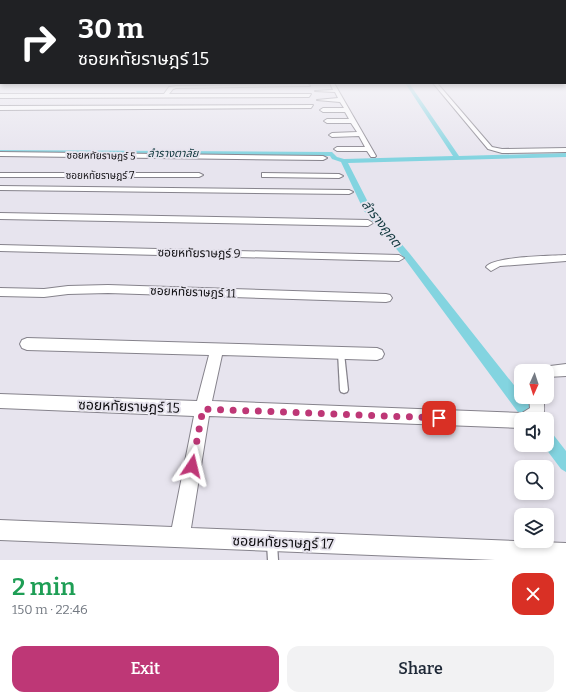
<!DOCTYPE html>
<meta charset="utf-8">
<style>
body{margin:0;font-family:Bitter,"Noto Sans Thai",serif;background:#f2f2f3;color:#1f2937;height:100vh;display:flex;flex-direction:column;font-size:15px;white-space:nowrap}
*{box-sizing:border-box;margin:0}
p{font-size:13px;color:#747a83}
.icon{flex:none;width:22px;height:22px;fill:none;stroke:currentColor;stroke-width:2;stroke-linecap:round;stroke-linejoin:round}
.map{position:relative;height:560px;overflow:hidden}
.panel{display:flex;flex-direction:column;background:#fff;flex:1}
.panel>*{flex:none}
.banner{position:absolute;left:0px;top:0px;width:566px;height:84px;box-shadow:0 2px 6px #0003;background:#202124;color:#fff;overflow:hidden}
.needle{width:26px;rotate:183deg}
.controls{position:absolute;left:514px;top:364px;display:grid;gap:8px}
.controls a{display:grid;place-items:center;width:40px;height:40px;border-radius:8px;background:#fff;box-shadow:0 2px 6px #0003;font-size:20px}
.pin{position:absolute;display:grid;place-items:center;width:34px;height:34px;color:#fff;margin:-17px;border-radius:8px;box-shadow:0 2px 6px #0006}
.me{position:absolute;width:44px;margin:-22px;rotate:10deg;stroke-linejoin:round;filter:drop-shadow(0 0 3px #0008)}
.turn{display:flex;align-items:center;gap:14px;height:84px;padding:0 12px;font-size:18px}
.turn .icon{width:52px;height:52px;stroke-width:2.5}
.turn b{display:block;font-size:28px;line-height:34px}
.round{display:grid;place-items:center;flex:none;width:42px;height:42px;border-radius:12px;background:#f2f2f3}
.head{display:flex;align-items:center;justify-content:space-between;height:68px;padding:0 12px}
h1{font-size:24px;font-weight:600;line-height:30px;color:#1e9e55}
.button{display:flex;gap:8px;margin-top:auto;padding:8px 12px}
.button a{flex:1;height:46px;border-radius:12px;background:#be3776;color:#fff;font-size:16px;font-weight:600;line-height:46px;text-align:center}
.button a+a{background:#f2f2f3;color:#1f2937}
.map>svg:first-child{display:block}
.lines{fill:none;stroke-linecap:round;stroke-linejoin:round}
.canal{fill:#83d4e0;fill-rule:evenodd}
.service-casing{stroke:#86838c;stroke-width:2.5}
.minor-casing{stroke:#86838c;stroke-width:2}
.service{fill:#fff;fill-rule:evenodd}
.minor{fill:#fff;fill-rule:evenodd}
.route{stroke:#be3776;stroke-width:7;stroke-dasharray:0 12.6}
.labels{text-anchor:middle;stroke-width:4;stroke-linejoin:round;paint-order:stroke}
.far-street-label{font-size:10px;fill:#100f12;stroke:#e7e4ee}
.far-water-label{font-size:11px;font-style:italic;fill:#11383e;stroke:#e7e4ee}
.street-label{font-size:12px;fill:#100f12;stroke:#e7e4ee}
.water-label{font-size:13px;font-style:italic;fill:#11383e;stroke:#e7e4ee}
.near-street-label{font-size:14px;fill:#100f12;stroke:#e7e4ee}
</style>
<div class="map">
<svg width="566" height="560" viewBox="0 0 566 560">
<rect width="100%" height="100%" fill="#e7e4ee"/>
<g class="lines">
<g class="canal">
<path d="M 405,83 L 409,83 L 459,156 L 566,153 L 566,157 L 348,163 L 371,208 L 410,254 L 521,394 L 521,397 L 524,397 L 539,419 L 523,419 L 404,258 L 364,211 L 341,162 L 332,159 L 330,156 L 0,154 L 0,150 L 332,152 L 337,157 L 344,159 L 453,156 Z"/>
<path d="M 547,431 L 552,433 L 566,451 L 566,472 L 561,469 L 543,445 L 547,445 Z"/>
</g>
<g class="service-casing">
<g id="service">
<path d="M 0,82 L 1,83 L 19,83 L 0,84 Z"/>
<path d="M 341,350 L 343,351 L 344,353 L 348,390 L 347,392 L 344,393 L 341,392 L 340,390 L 338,353 L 339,351 Z"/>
<path d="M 272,539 L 275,541 L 277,544 L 278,560 L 268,560 L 267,544 L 269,541 Z"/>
</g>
</g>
<g class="minor-casing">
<g id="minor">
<path d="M 330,83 L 334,83 L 376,156 L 375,157 L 371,157 L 367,151 L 337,151 L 334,149 L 337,147 L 365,147 L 359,136 L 332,137 L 329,135 L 332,133 L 357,132 L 351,123 L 327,123 L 324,121 L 327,119 L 349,119 L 345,112 L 323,112 L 320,110 L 323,108 L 344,108 L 340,102 L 317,100 L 338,98 L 335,92 L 315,91 L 333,90 Z"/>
<path d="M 433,83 L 437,83 L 492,147 L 502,149 L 566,148 L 566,152 L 502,153 L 488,149 Z"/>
<path d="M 308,84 L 310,86 L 176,88 L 173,89 L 169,94 L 311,94 L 309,97 L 0,98 L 0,94 L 164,94 L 169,87 L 176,86 Z"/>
<path d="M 313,105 L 311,108 L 0,110 L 0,106 Z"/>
<path d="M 0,152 L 323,156 L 327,158 L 323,160 L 0,156 Z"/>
<path d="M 0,173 L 199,173 L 203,175 L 199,177 L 0,177 Z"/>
<path d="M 262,173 L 339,174 L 343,176 L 339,178 L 265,177 L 262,177 Z"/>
<path d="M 0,186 L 349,190 L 353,192 L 349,194 L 0,190 Z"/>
<path d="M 0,213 L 368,220 L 373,223 L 368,226 L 0,219 Z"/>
<path d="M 0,245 L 399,255 L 404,258 L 399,261 L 0,251 Z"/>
<path d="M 566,255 L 566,261 L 500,266 L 491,271 L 486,267 C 493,256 551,256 566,255 Z"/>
<path d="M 108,285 L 386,294 L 390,295 L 392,298 L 390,301 L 386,302 L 108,293 L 68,294 L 44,297 L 0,296 L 0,288 L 44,289 L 68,286 Z"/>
<path d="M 27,338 L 377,348 L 382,350 L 384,354 L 382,358 L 377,360 L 222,355 L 212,401 L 522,413 L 530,408 L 529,397 L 543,397 C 547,420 542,419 521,419 L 521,428 L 209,416 L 191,528 L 566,543 L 566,560 L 495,560 L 0,540 L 0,520 L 172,527 L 194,416 L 0,408 L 0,394 L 197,401 L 209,355 L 27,350 L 22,348 L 20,344 L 22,340 Z"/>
<path d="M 566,364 L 566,376 L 547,377 L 547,371 L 540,371 L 542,367 Z"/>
</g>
</g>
<use href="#service" class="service"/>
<use href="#minor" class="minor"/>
</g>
<linearGradient id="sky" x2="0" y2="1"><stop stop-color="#7fc1e5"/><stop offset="0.51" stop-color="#f4f3f7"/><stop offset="1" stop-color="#f4f3f7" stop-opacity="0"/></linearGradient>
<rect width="566" height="158" fill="url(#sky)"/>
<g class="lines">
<path class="route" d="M 192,466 L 203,409 L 439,418"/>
</g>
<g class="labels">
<g class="far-street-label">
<text transform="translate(101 155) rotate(1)" y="4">ซอยหทัยราษฎร์ 5</text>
<text x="100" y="179">ซอยหทัยราษฎร์ 7</text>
</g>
<g class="far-water-label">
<text x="173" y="157">ลำรางตาลัย</text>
</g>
<g class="street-label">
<text transform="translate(199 253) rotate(1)" y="4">ซอยหทัยราษฎร์ 9</text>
<text transform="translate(193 292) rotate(2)" y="4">ซอยหทัยราษฎร์ 11</text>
</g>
<g class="water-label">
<text transform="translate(382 223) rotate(52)" y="5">ลำรางคูคต</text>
</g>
<g class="near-street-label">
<text transform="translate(129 406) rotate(2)" y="5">ซอยหทัยราษฎร์ 15</text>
<text transform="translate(283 542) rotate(2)" y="5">ซอยหทัยราษฎร์ 17</text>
</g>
</g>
</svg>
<div class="controls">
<a><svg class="needle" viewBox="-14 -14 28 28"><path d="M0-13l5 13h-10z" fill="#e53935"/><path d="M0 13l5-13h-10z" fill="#747a83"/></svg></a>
<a><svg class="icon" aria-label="sound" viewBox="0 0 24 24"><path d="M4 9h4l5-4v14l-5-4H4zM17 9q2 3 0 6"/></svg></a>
<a><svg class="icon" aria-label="search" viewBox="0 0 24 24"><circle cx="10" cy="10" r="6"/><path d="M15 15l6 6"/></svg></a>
<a><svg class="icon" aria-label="layers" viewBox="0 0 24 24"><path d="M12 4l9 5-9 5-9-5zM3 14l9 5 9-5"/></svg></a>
</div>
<div class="pin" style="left:439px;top:418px;background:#d93025"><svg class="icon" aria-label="arrive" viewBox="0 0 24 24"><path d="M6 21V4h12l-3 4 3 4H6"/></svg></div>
<svg class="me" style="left:192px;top:466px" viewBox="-20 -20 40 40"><path d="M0-17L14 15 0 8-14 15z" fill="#be3776" stroke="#fff" stroke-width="4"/></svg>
<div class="banner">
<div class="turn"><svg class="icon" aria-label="right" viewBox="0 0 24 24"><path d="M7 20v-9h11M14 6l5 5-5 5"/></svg><div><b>30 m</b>ซอยหทัยราษฎร์ 15</div></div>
</div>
</div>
<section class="panel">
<div class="head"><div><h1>2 min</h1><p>150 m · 22:46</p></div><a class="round" style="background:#d93025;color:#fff"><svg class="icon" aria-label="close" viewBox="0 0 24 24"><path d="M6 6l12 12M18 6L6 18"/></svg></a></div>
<div class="button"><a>Exit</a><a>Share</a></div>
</section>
